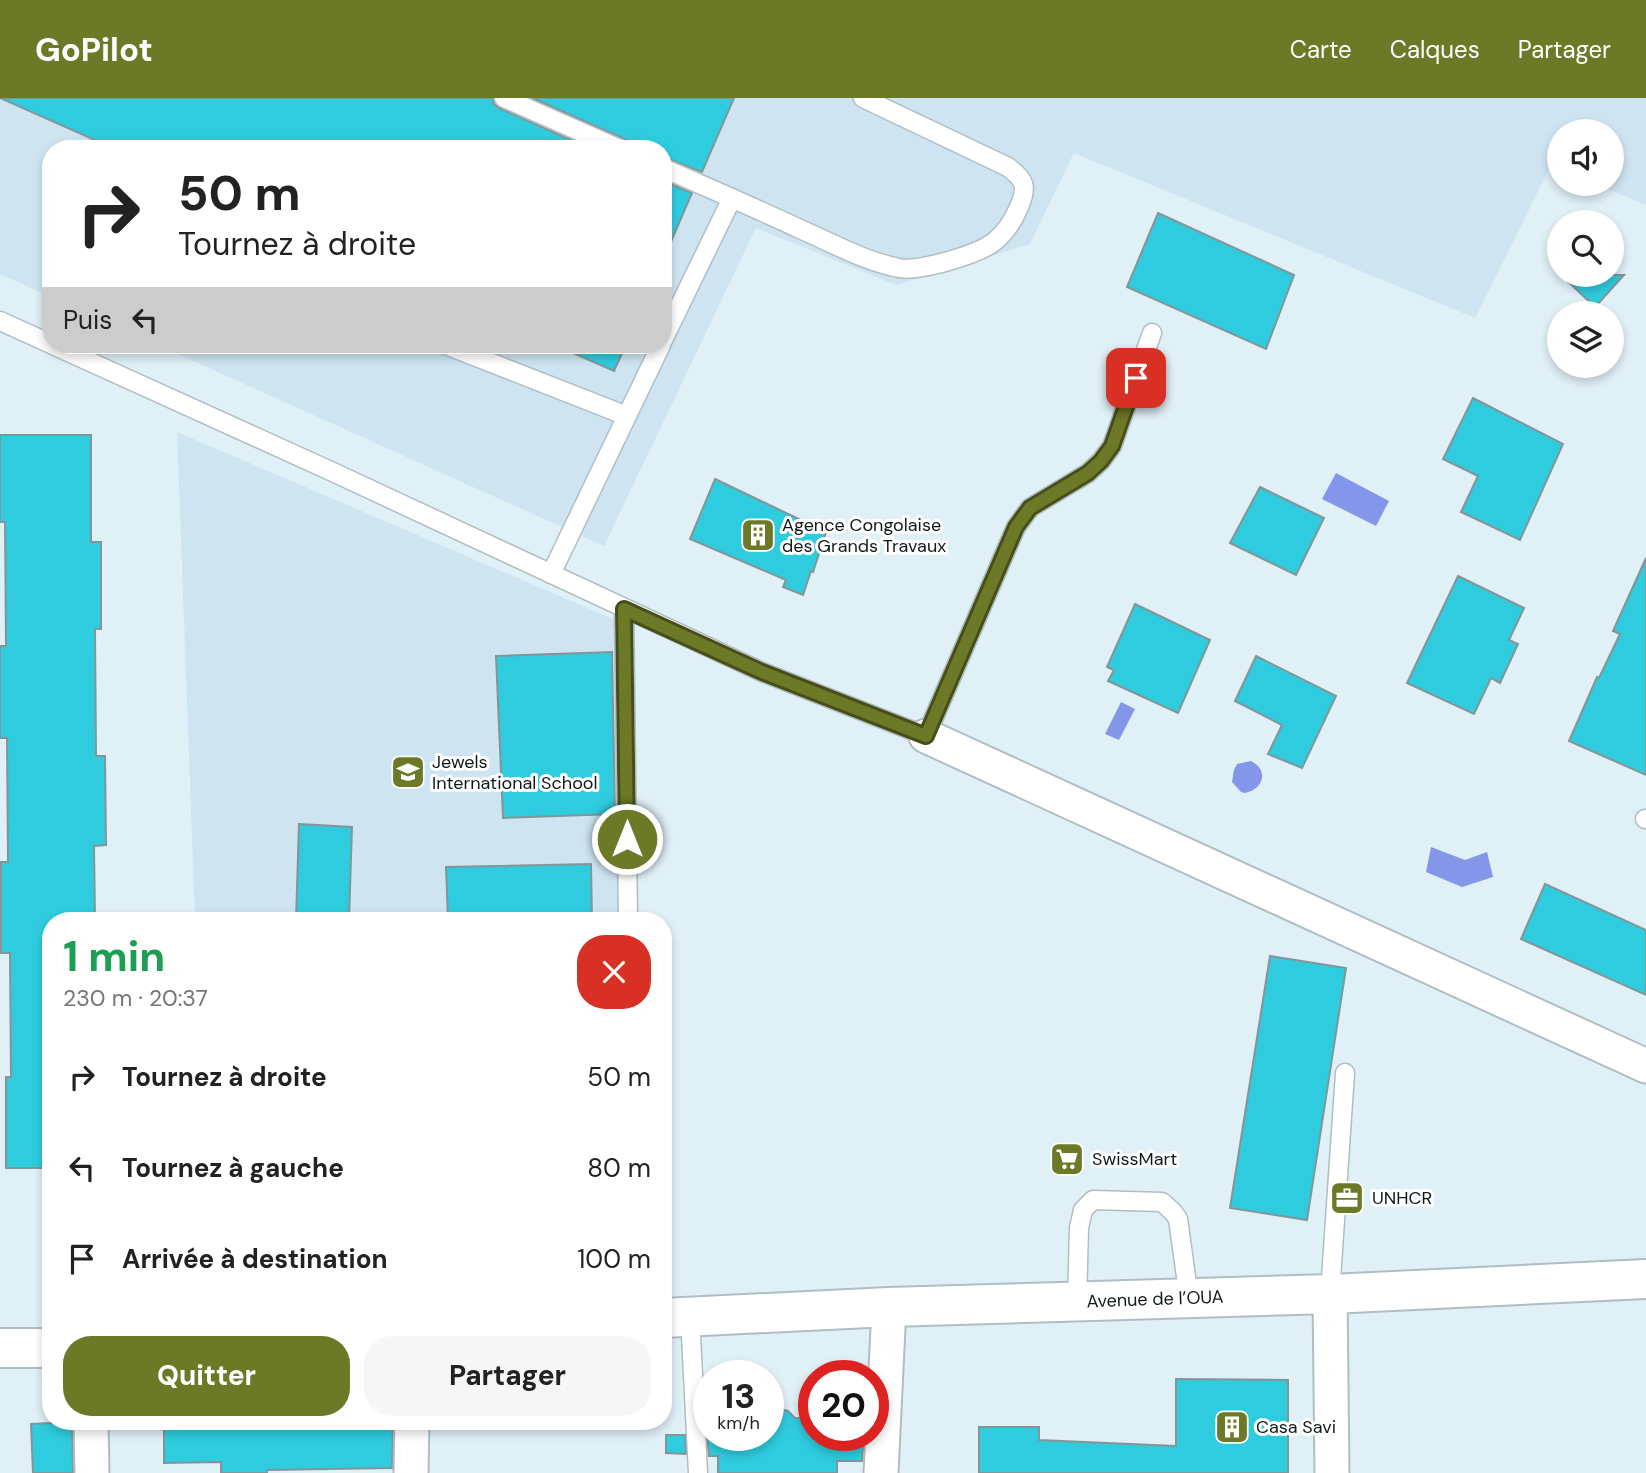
<!DOCTYPE html>
<html lang="fr">
<meta charset="utf-8">
<style>
body{margin:0;font-family:"DM Sans",sans-serif;background:#f6f6f6;color:#222;height:100vh;display:flex;flex-direction:column;font-size:26px;white-space:nowrap}
*{box-sizing:border-box;margin:0}
p{font-size:23px;color:#767676}
.icon{flex:none;width:38px;height:38px;fill:none;stroke:currentColor;stroke-width:2;stroke-linecap:round;stroke-linejoin:round}
.map{position:relative;flex:1;overflow:hidden}
.drawer{position:absolute;left:42px;top:814px;width:630px;height:518px;display:flex;flex-direction:column;background:#fff;border-radius:28px;box-shadow:0 4px 10px #0003}
.drawer>*{flex:none}
.guide{position:absolute;left:42px;top:42px;width:630px;height:214px;border-radius:28px;box-shadow:0 4px 10px #0003;background:#fff;color:#222;overflow:hidden}
.controls{position:absolute;left:1547px;top:21px;display:grid;gap:14px}
.controls a{display:grid;place-items:center;width:77px;height:77px;border-radius:50%;background:#fff;box-shadow:0 4px 10px #0003;font-size:35px}
.speed{position:absolute;left:693px;top:1262px;display:flex;gap:14px;font-size:35px;font-weight:700;text-align:center}
.speed>*{display:grid;place-content:center;width:91px;height:91px;border-radius:50%;background:#fff;box-shadow:0 4px 10px #0003;line-height:1}
.speed small{font-size:18px;font-weight:400}
.speed .limit{border:10px solid #d22;background:#fff;color:#111}
.pin{position:absolute;display:grid;place-items:center;width:60px;height:60px;color:#fff;margin:-30px;border-radius:14px;box-shadow:0 4px 10px #0006}
.me{position:absolute;width:77px;margin:-38px;rotate:0deg;stroke-linejoin:round;filter:drop-shadow(0 0 5px #0008)}
.turn{display:flex;align-items:center;gap:24px;height:147px;padding:0 21px;font-size:32px}
.turn .icon{width:91px;height:91px;stroke-width:2.5}
.turn b{display:block;font-size:49px;line-height:60px}
.then{display:flex;align-items:center;height:66px;padding:0 21px;background:#0003;gap:14px;font-size:26px}
.round{display:grid;place-items:center;flex:none;width:74px;height:74px;border-radius:28px;background:#f6f6f6}
.overview{display:flex;align-items:center;justify-content:space-between;height:119px;padding:0 21px}
h1{font-size:42px;font-weight:700;line-height:52px;color:#1e9e55}
.primary-button{display:flex;gap:14px;margin-top:auto;padding:14px 21px}
.primary-button a{flex:1;height:80px;border-radius:28px;background:#6c7926;color:#fff;font-size:28px;font-weight:700;line-height:80px;text-align:center}
.primary-button a+a{background:#f6f6f6;color:#222}
ul{padding:0;list-style:none}
li{display:flex;align-items:center;gap:21px;height:91px;padding:0 21px}
li div{flex:1}
li b{display:block;font-size:26px}
li em{font-style:normal}
header{display:flex;align-items:center;gap:42px;box-sizing:border-box;height:98px;padding:0 35px;background:#6c7926;color:#fff}
header strong{font-size:33px}
nav{display:flex;gap:38px;margin-inline-start:auto;font-size:24px}
.map>svg:first-child{display:block}
.built{fill:#cee5f1}
.water{fill:#8396e9}
.building{fill:#2eccde;stroke:#849597;stroke-width:2}
.lines{fill:none;stroke-linecap:round;stroke-linejoin:round}
.service-casing{stroke:#afbec5;stroke-width:21}
.minor-casing{stroke:#afbec5;stroke-width:37}
.secondary-casing{stroke:#afbec5;stroke-width:42}
.service{stroke:#fff;stroke-width:18}
.minor{stroke:#fff;stroke-width:33}
.secondary{stroke:#fff;stroke-width:38}
.route-casing{stroke:#464f19;stroke-width:18}
.route{stroke:#6c7926;stroke-width:12}
.labels{text-anchor:middle;stroke-width:6;stroke-linejoin:round;paint-order:stroke}
.poi-label{font-size:18px;fill:#12181a;stroke:#fff;text-anchor:start}
.street-label{font-size:18px;fill:#12181a;stroke:#fff}
</style>
<header>
<strong>GoPilot</strong>
<nav><a>Carte</a><a>Calques</a><a>Partager</a></nav>
</header>
<div class="map">
<svg width="1646" height="1375" viewBox="0 0 1646 1375">
<rect width="100%" height="100%" fill="#e0f0f7"/>
<g class="built">
<path d="M 0,0 L 1646,0 L 1646,107 L 1596,86 L 1612,86 L 1612,33 L 1559,33 L 1559,70 L 1551,67 L 1475,220 L 1074,55 L 1030,146 L 896,187 L 756,130 L 604,448 L 158,247 L 663,247 L 663,51 L 51,51 L 51,199 L 0,176 Z"/>
<path d="M 177,334 L 625,526 L 628,822 L 195,822 Z"/>
</g>
<g class="water">
<path d="M 1336,375 L 1389,403 L 1376,428 L 1322,401 Z"/>
<path d="M 1121,604 L 1135,611 L 1119,642 L 1105,636 Z"/>
<path d="M 1251,663 C 1269,672 1264,691 1245,695 L 1241,694 L 1232,684 L 1234,672 L 1237,666 Z"/>
<path d="M 1431,749 L 1465,762 L 1487,754 L 1493,779 L 1462,789 L 1426,774 Z"/>
</g>
<g class="building">
<path d="M 0,0 L 493,0 L 494,6 L 499,10 L 591,51 L 115,51 Z"/>
<path d="M 532,0 L 734,0 L 702,74 L 663,59 L 663,51 L 631,51 L 629,45 L 625,41 Z"/>
<path d="M 663,83 L 692,95 L 663,162 Z"/>
<path d="M 1158,115 L 1294,177 L 1266,251 L 1127,189 Z"/>
<path d="M 1561,177 L 1624,177 L 1595,209 Z"/>
<path d="M 555,247 L 626,247 L 614,273 Z"/>
<path d="M 1473,300 L 1563,346 L 1520,442 L 1461,414 L 1478,378 L 1443,361 Z"/>
<path d="M 0,337 L 91,337 L 91,444 L 101,444 L 101,531 L 95,531 L 96,658 L 105,658 L 106,747 L 94,748 L 95,822 L 51,822 L 51,1070 L 6,1070 L 6,979 L 11,979 L 10,855 L 1,855 L 1,764 L 8,764 L 7,640 L 0,640 L 0,548 L 6,548 L 5,424 L 0,424 Z"/>
<path d="M 715,381 L 826,434 L 813,474 L 811,473 L 803,497 L 783,489 L 786,482 L 690,441 Z"/>
<path d="M 1260,389 L 1324,420 L 1296,477 L 1230,445 Z"/>
<path d="M 1646,460 L 1646,677 L 1569,643 L 1597,579 L 1599,580 L 1620,536 L 1613,533 Z"/>
<path d="M 1458,478 L 1524,510 L 1509,542 L 1518,546 L 1500,585 L 1491,580 L 1474,616 L 1407,585 Z"/>
<path d="M 1135,506 L 1210,542 L 1178,615 L 1108,583 L 1114,572 L 1107,569 Z"/>
<path d="M 612,554 L 615,716 L 503,720 L 496,558 Z"/>
<path d="M 1256,558 L 1336,598 L 1302,670 L 1268,656 L 1282,627 L 1235,603 Z"/>
<path d="M 299,726 L 352,729 L 349,822 L 296,822 Z"/>
<path d="M 591,766 L 592,822 L 448,822 L 446,769 Z"/>
<path d="M 1545,786 L 1646,832 L 1646,897 L 1521,841 Z"/>
<path d="M 1270,858 L 1346,870 L 1307,1122 L 1230,1110 Z"/>
<path d="M 1176,1281 L 1288,1282 L 1288,1375 L 979,1375 L 979,1329 L 1039,1329 L 1039,1342 L 1176,1348 Z"/>
<path d="M 780,1311 L 788,1313 L 795,1320 L 814,1320 L 814,1337 L 864,1337 L 862,1363 L 837,1363 L 837,1375 L 718,1375 L 718,1358 L 709,1358 L 707,1337 L 768,1337 L 768,1315 Z"/>
<path d="M 164,1323 L 393,1323 L 392,1370 L 267,1372 L 267,1375 L 221,1375 L 221,1364 L 164,1365 Z"/>
<path d="M 72,1324 L 73,1375 L 33,1375 L 31,1326 Z"/>
<path d="M 666,1337 L 685,1337 L 686,1356 L 666,1355 Z"/>
</g>
<g class="lines">
<g class="service-casing">
<g id="service">
<path d="M 504,0 L 620,51"/>
<path d="M 663,70 C 709,90 755,110 800,131 C 832,145 864,163 899,170 C 919,174 980,156 995,143 C 1006,134 1014,121 1019,109 C 1028,88 1025,82 1008,69 L 863,0"/>
<path d="M 0,223 L 51,246"/>
<path d="M 663,242 L 732,100"/>
<path d="M 53,247 L 335,375 L 762,574 L 926,638 L 1016,429 L 1030,410 L 1088,375 L 1101,363 L 1112,348 L 1152,235"/>
<path d="M 446,247 L 627,318"/>
<path d="M 551,476 L 661,247"/>
<path d="M 624,511 L 628,822"/>
<path d="M 1645,721 L 1646,721"/>
<path d="M 1330,1196 L 1345,975"/>
<path d="M 1077,1204 L 1079,1130 L 1083,1112 L 1093,1102 L 1162,1104 L 1173,1114 L 1178,1121 L 1189,1200"/>
<path d="M 690,1218 L 698,1375"/>
</g>
</g>
<g class="minor-casing">
<g id="minor">
<path d="M 926,638 L 1646,968"/>
<path d="M 1330,1196 L 1332,1375"/>
<path d="M 91,1323 L 92,1375"/>
<path d="M 411,1375 L 412,1323"/>
<path d="M 881,1375 L 889,1209"/>
</g>
</g>
<g class="secondary-casing">
<g id="secondary">
<path d="M 663,1220 L 889,1209 L 1330,1196 L 1646,1181"/>
<path d="M 0,1250 L 51,1250"/>
</g>
</g>
<use href="#service" class="service"/>
<use href="#minor" class="minor"/>
<use href="#secondary" class="secondary"/>
</g>
<g class="lines">
<g class="route-casing">
<path id="route" d="M 627,741 L 624,511 L 762,574 L 926,638 L 1016,429 L 1030,410 L 1088,375 L 1101,363 L 1112,348 L 1136,280"/>
</g>
<use href="#route" class="route"/>
</g>
<defs>
<g id="building-square" transform="scale(1.75)"><rect x="-9" y="-9" width="18" height="18" rx="4" fill="#6c7926" stroke="#fff"/><path d="M-4-6H4V6H1V3H-1V6H-4ZM-2.5-4.3h1.7v1.8h-1.7ZM.8-4.3h1.7v1.8H.8ZM-2.5-1h1.7V.8h-1.7ZM.8-1h1.7V.8H.8Z" fill="#fff"/></g>
<g id="school-square" transform="scale(1.75)"><rect x="-9" y="-9" width="18" height="18" rx="4" fill="#6c7926" stroke="#fff"/><path d="M0-5L7-2L0 1L-7-2ZM-4 1L0 2.5L4 1V4Q0 6-4 4Z" fill="#fff"/></g>
<g id="supermarket-square" transform="scale(1.75)"><rect x="-9" y="-9" width="18" height="18" rx="4" fill="#6c7926" stroke="#fff"/><path d="M-6-5.5h2.5l.6 2H6L4.5 2H-2.5L-4.4-4H-6ZM-1.5 3.2a1.3 1.3 0 1 0 .1 0ZM3 3.2a1.3 1.3 0 1 0 .1 0Z" fill="#fff"/></g>
<g id="office-square" transform="scale(1.75)"><rect x="-9" y="-9" width="18" height="18" rx="4" fill="#6c7926" stroke="#fff"/><path d="M-6-3h4V-5.5h4V-3h4V5H-6ZM-1-4.5V-3h2v-1.5ZM-6 0V1H6V0Z" fill="#fff"/></g>
</defs>
<g fill-rule="evenodd">
<use href="#building-square" x="758" y="437"/>
<use href="#school-square" x="408" y="674"/>
<use href="#supermarket-square" x="1067" y="1061"/>
<use href="#office-square" x="1347" y="1100"/>
<use href="#building-square" x="1232" y="1329"/>
</g>
<g class="labels">
<g class="poi-label">
<text x="782" y="433">Agence Congolaise<tspan x="782" dy="21">des Grands Travaux</tspan></text>
<text x="432" y="670">Jewels<tspan x="432" dy="21">International School</tspan></text>
<text x="1092" y="1067">SwissMart</text>
<text x="1372" y="1106">UNHCR</text>
<text x="1256" y="1335">Casa Savi</text>
</g>
<g class="street-label">
<text transform="translate(1155 1201) rotate(-2)" y="6">Avenue de l’OUA</text>
</g>
</g>
</svg>
<div class="controls">
<a><svg class="icon" aria-label="sound" viewBox="0 0 24 24"><path d="M4 9h4l5-4v14l-5-4H4zM17 9q2 3 0 6"/></svg></a>
<a><svg class="icon" aria-label="search" viewBox="0 0 24 24"><circle cx="10" cy="10" r="6"/><path d="M15 15l6 6"/></svg></a>
<a><svg class="icon" aria-label="layers" viewBox="0 0 24 24"><path d="M12 4l9 5-9 5-9-5zM3 14l9 5 9-5"/></svg></a>
</div>
<div class="speed"><div>13<small>km/h</small></div><div class="limit">20</div></div>
<div class="pin" style="left:1136px;top:280px;background:#d93025"><svg class="icon" aria-label="arrive" viewBox="0 0 24 24"><path d="M6 21V4h12l-3 4 3 4H6"/></svg></div>
<svg class="me" style="left:627px;top:741px" viewBox="-20 -20 40 40"><circle r="17" fill="#6c7926" stroke="#fff" stroke-width="3"/><path d="M0-11L8 9 0 5-8 9z" fill="#fff"/></svg>
<div class="guide">
<div class="turn"><svg class="icon" aria-label="right" viewBox="0 0 24 24"><path d="M7 20v-9h11M14 6l5 5-5 5"/></svg><div><b>50 m</b>Tournez à droite</div></div>
<div class="then">Puis<svg class="icon" aria-label="left" viewBox="0 0 24 24"><path d="M17 20v-9H6M10 6l-5 5 5 5"/></svg></div>
</div>
<section class="drawer">
<div class="overview"><div><h1>1 min</h1><p>230 m · 20:37</p></div><a class="round" style="background:#d93025;color:#fff"><svg class="icon" aria-label="close" viewBox="0 0 24 24"><path d="M6 6l12 12M18 6L6 18"/></svg></a></div>
<ul>
<li><svg class="icon" aria-label="right" viewBox="0 0 24 24"><path d="M7 20v-9h11M14 6l5 5-5 5"/></svg><div><b>Tournez à droite</b></div><em>50 m</em></li>
<li><svg class="icon" aria-label="left" viewBox="0 0 24 24"><path d="M17 20v-9H6M10 6l-5 5 5 5"/></svg><div><b>Tournez à gauche</b></div><em>80 m</em></li>
<li><svg class="icon" aria-label="arrive" viewBox="0 0 24 24"><path d="M6 21V4h12l-3 4 3 4H6"/></svg><div><b>Arrivée à destination</b></div><em>100 m</em></li>
</ul>
<div class="primary-button"><a>Quitter</a><a>Partager</a></div>
</section>
</div>
